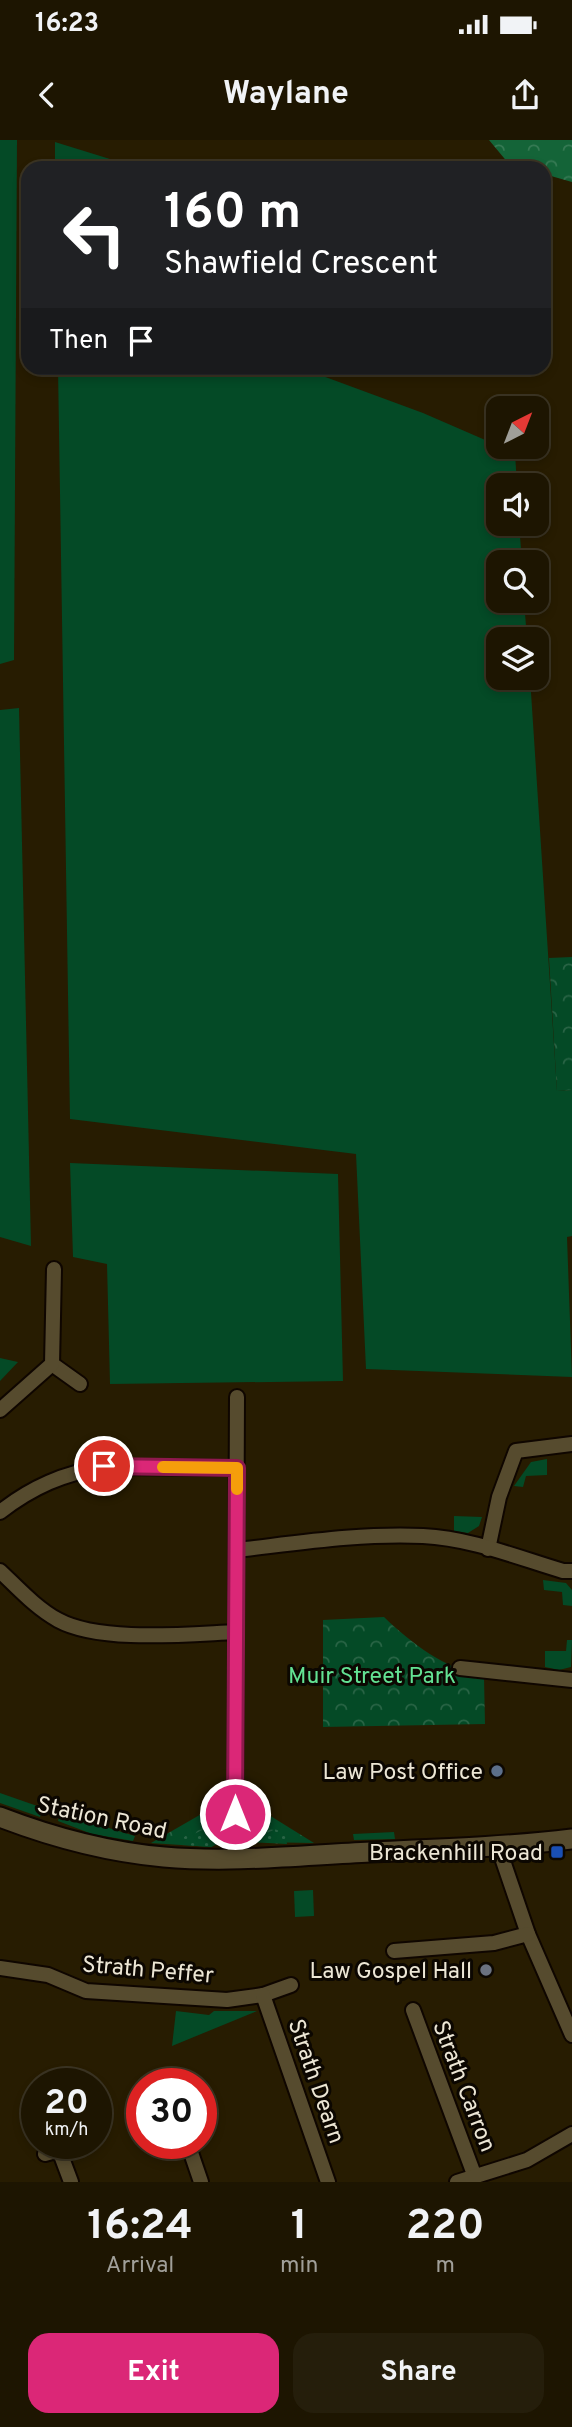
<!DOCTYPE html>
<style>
body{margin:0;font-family:Overpass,sans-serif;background:#251e0b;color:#f1f3f6;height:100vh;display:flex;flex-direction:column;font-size:26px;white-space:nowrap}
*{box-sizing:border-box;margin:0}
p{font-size:23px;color:#a09f99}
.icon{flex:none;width:38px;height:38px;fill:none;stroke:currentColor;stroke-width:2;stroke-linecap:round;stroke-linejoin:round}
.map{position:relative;height:2042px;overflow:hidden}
.drawer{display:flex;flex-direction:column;background:#1d1501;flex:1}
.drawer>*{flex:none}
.hud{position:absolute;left:21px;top:21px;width:530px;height:214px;border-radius:21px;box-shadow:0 4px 10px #0003,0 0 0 2px #3b3423;background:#202124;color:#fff;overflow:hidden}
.needle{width:46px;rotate:42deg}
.controls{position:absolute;left:486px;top:256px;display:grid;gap:14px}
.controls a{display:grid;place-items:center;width:63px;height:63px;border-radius:14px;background:#1d1501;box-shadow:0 4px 10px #0003,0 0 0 2px #3b3423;font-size:35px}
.speed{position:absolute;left:21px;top:1928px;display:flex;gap:14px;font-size:35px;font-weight:700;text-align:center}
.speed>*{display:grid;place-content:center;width:91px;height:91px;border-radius:50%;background:#1d1501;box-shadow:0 4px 10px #0003,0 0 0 2px #3b3423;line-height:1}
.speed small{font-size:18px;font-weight:400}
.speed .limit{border:10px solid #d22;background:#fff;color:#111}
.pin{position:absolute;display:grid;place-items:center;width:60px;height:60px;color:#fff;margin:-30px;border:4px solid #fff;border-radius:50%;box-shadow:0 2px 7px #0007}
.me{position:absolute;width:77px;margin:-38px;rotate:0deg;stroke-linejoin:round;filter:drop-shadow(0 0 5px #0008)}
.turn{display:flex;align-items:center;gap:24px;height:147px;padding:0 28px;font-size:32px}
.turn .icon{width:91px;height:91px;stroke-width:2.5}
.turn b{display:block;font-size:49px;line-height:60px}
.then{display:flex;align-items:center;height:66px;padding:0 28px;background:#0003;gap:14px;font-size:26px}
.eta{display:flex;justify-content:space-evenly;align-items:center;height:119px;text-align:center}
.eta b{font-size:42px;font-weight:700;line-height:49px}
.action{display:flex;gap:14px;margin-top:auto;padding:14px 28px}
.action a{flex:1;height:80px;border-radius:21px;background:#db2777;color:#fff;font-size:28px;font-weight:700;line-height:80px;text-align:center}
.action a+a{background:#251e0b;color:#f1f3f6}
.status{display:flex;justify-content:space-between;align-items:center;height:49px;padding:0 35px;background:#1d1501;direction:ltr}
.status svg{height:19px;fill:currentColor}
header{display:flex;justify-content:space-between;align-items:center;height:91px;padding:0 28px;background:#1d1501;font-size:32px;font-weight:700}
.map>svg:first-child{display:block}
.grass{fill:#044a26}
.forest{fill:url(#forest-crowns)}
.park{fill:url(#park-crowns)}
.garden{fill:url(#garden-dots)}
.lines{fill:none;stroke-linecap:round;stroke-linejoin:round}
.minor-casing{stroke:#0f0600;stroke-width:18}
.secondary-casing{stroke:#0f0600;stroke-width:23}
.minor{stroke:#564b2e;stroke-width:14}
.secondary{stroke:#564b2e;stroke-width:19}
.route-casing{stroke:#8e194d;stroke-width:18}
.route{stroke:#db2777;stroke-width:12}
.slow{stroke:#f59e0b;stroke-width:12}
.service-dot{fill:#5c6f8a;stroke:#0c0701;stroke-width:2.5}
.transit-dot{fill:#1a4fb4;stroke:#0c0701;stroke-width:2.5}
.worship-dot{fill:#6b7280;stroke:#0c0701;stroke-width:2.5}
.labels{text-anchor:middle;stroke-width:6;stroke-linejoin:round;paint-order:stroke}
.park-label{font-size:23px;fill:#63e293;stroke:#0c0701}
.poi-label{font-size:23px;fill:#ece6d5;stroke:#0c0701;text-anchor:end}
.street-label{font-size:23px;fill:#ece6d5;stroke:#0c0701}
</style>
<div class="status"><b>16:23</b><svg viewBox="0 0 49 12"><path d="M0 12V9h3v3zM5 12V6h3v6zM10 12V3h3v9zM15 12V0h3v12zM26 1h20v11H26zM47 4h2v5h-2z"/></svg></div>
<header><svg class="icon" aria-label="back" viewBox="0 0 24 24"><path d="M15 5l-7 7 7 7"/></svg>Waylane<svg class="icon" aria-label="share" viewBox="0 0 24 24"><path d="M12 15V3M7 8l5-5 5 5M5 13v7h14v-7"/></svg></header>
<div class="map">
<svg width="572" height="2042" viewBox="0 0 572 2042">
<defs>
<pattern id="forest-crowns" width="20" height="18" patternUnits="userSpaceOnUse" patternTransform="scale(1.75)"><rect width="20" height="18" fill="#146438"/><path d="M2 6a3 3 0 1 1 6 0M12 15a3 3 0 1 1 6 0" fill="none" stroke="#367a54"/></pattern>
<pattern id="park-crowns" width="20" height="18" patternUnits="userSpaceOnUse" patternTransform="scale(1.75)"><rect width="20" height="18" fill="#044a26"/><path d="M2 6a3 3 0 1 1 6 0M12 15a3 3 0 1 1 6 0" fill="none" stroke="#296445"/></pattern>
<pattern id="garden-dots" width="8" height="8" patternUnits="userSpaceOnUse" patternTransform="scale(1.75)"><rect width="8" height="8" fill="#044a26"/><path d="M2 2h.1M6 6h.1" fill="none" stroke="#296445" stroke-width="1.8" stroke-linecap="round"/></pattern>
</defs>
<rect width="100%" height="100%" fill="#271c01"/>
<g class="grass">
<path d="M 0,0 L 17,0 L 14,520 L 0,524 Z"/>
<path d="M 55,2 L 139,28 L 55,28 Z"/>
<path d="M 58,228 L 301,228 L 423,273 L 515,313 L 517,345 L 499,345 L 499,383 L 519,383 L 522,422 L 499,422 L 499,460 L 524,460 L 527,499 L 499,499 L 499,537 L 530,537 L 557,951 L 572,950 L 572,1096 L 567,1097 L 572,1237 L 366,1229 L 356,1014 L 70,979 Z"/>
<path d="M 19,568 L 31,1106 L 0,1097 L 0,570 Z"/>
<path d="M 70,1023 L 338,1034 L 343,1241 L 110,1244 L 107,1124 L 73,1117 Z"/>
<path d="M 0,1218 L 18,1222 L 0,1241 Z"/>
<path d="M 547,1319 L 547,1335 L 526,1336 L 523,1347 L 514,1346 L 531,1322 Z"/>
<path d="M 454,1376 L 482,1377 L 479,1386 L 468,1393 L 454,1391 Z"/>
<path d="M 543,1440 L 566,1443 L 572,1450 L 572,1466 L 563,1465 L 562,1452 L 544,1450 Z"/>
<path d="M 567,1500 L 572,1500 L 571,1527 L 559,1530 L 545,1527 L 545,1511 L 566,1511 Z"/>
<path d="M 0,1653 L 43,1668 L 40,1677 L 0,1663 Z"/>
<path d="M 60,1673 L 135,1696 L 133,1701 L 92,1694 L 58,1681 Z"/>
<path d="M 394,1692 L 395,1699 L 354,1700 L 353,1694 Z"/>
<path d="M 313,1750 L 314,1776 L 295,1777 L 294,1751 Z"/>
<path d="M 176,1871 L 209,1875 L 214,1871 L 257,1871 L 172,1906 Z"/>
</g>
<path class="forest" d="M 489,0 L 572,0 L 572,42 L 544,34 L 544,28 L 509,24 Z"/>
<g class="park">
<path d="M 572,817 L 572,950 L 557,951 L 549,818 Z"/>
<path d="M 384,1477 C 413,1505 444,1527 484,1538 L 485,1584 L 323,1587 L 323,1480 Z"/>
<path d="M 224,1661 L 225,1695 L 221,1702 L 211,1707 L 151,1703 Z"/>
<path d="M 248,1662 L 314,1703 L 250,1702 L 247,1693 Z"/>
</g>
<g class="garden">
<path d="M 259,1681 L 268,1693 L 275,1689 L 285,1694 L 287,1704 L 250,1702 L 247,1693 Z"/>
<path d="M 215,1684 L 225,1690 L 221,1702 L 211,1707 L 184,1705 L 184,1697 L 191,1692 L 194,1694 Z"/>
</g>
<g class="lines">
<g class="minor-casing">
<g id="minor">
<path d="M 52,1224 L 80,1244"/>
<path d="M 0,1270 L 52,1224 L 54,1129"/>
<path d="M 0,1372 C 32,1347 64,1333 104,1327 L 237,1328"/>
<path d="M 488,1409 L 499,1357 L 516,1311 L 572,1304"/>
<path d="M 237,1410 C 298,1403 361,1393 423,1396 C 470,1398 519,1418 563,1431 L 572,1431"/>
<path d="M 0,1431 C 18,1448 36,1468 58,1480 C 100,1503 188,1494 236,1492"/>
<path d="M 460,1528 L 572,1540"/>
<path d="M 498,1706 L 528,1794 L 572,1895"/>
<path d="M 235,1719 L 237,1257"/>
<path d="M 394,1811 L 494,1803 L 528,1794"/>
<path d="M 0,1828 L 48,1835 L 86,1851 L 227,1860 L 263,1855 L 291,1845"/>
<path d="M 263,1855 L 328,2042"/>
<path d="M 413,1870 L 475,2037"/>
<path d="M 188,2004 L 201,2042"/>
<path d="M 45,2014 L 59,2010 L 71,2042"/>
<path d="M 457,2042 L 527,2020 L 572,1994"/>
</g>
</g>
<g class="secondary-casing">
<path id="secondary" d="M 0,1677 C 52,1697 109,1712 164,1717 C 233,1723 303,1715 371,1712 C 438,1709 505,1707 572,1699"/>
</g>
<use href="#minor" class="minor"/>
<use href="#secondary" class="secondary"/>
</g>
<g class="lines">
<g class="route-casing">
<path id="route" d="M 104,1326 L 237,1328 L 235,1674"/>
</g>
<use href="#route" class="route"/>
<path class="slow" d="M 163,1327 L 237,1328 L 237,1349"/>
</g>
<circle class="service-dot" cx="497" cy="1631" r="7"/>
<rect class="transit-dot" x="550" y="1705" width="14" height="14" rx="3.5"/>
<circle class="worship-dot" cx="486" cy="1830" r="7"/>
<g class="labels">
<g class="park-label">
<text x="372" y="1543">Muir Street Park</text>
</g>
<g class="poi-label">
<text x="483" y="1639">Law Post Office</text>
<text x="543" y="1720">Brackenhill Road</text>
<text x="472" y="1838">Law Gospel Hall</text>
</g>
<g class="street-label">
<text transform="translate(102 1677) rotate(12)" y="8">Station Road</text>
<text transform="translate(148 1829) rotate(5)" y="8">Strath Peffer</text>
<text transform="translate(317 1941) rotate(71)" y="8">Strath Dearn</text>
<text transform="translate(465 1946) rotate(69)" y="8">Strath Carron</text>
</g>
</g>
</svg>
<div class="controls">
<a><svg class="needle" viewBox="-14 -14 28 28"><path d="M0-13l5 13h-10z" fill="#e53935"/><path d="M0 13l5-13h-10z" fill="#a09f99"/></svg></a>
<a><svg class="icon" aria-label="sound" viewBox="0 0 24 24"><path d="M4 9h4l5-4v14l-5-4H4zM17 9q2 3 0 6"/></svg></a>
<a><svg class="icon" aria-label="search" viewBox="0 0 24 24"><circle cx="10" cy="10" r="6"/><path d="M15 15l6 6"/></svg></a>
<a><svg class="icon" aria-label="layers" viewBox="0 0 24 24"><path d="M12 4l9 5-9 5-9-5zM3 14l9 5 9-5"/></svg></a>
</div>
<div class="speed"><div>20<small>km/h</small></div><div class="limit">30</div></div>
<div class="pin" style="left:104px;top:1326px;background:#d93025"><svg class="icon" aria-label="arrive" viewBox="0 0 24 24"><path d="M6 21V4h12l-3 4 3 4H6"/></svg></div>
<svg class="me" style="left:235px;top:1674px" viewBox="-20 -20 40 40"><circle r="17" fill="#db2777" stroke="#fff" stroke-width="3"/><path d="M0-11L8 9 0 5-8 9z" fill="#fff"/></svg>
<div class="hud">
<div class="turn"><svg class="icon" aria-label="left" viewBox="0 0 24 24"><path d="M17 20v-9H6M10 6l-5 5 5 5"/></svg><div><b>160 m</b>Shawfield Crescent</div></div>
<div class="then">Then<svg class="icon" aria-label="arrive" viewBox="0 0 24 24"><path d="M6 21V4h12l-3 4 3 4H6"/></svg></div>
</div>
</div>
<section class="drawer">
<div class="eta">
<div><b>16:24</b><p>Arrival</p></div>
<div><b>1</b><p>min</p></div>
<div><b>220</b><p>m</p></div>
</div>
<div class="action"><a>Exit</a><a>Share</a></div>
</section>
